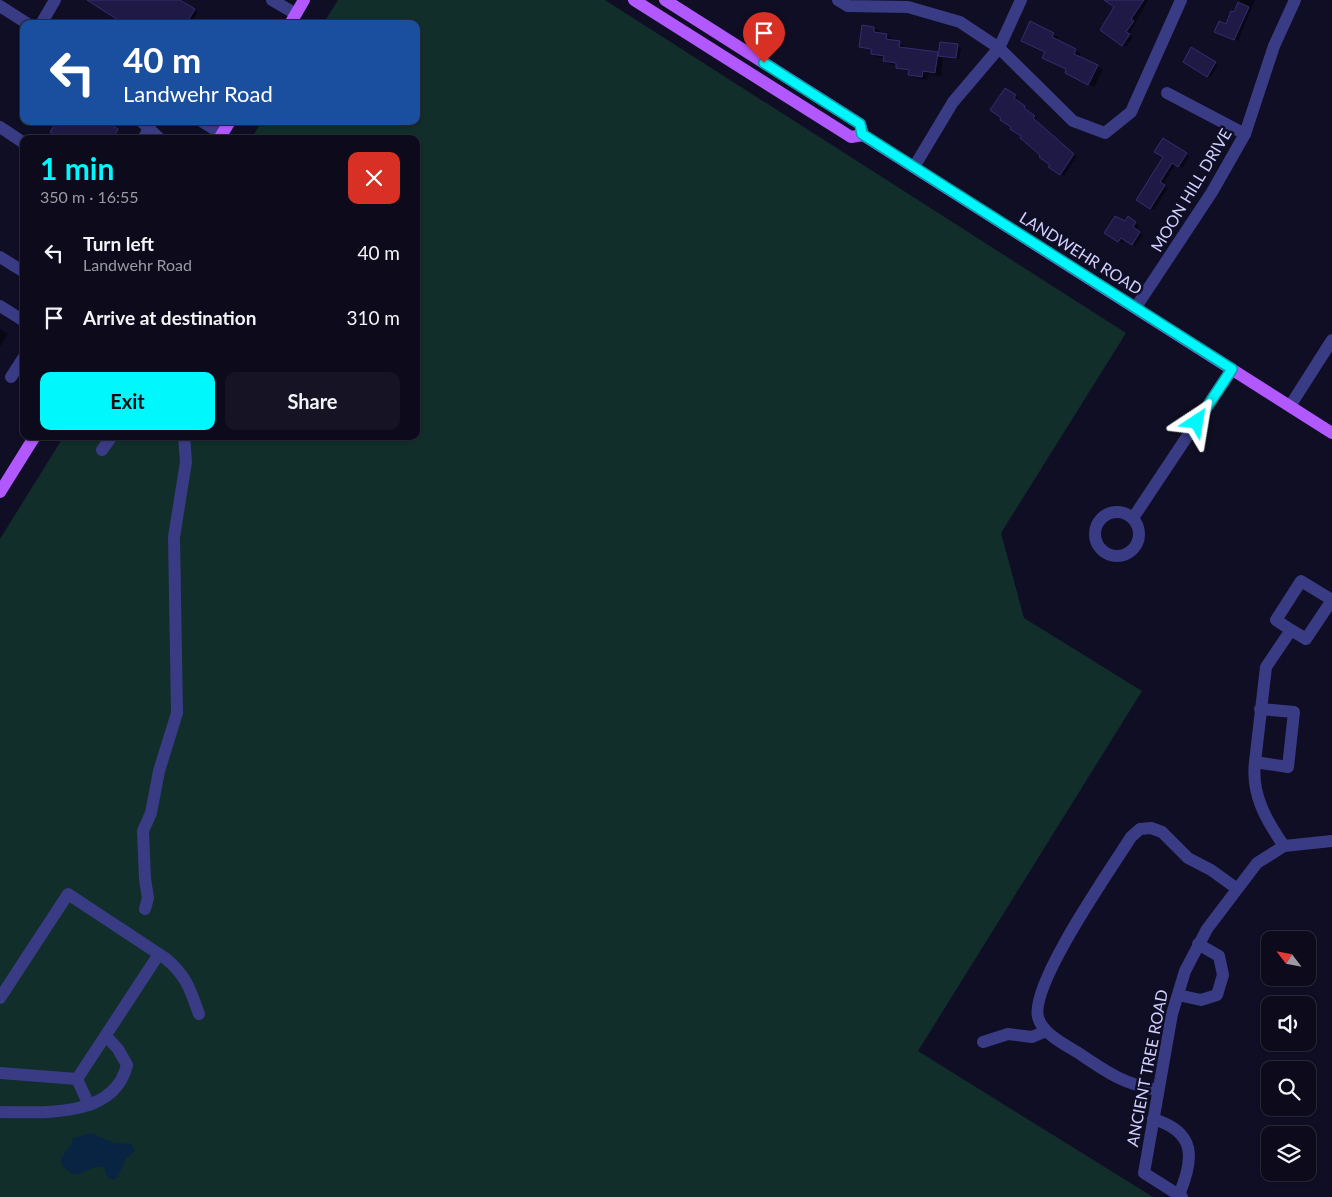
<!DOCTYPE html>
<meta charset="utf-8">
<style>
body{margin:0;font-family:Lato,sans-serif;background:#151324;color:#f1f3f6;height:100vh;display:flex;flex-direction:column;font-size:19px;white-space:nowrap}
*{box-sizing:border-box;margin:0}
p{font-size:16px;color:#9a9aa3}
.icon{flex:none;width:28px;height:28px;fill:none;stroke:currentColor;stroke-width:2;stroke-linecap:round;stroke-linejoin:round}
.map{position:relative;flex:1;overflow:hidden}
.side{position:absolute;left:20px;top:135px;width:400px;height:305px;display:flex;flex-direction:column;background:#0c0a1b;border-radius:10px;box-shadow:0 1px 4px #0004,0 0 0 1px #2c2b3a}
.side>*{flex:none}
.banner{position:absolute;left:20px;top:20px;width:400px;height:105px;border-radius:10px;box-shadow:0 1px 4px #0004,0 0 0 1px #2c2b3a;background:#1a4fa0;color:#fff;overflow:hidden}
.needle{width:32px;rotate:302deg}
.tools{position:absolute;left:1261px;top:931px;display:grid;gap:10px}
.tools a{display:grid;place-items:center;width:55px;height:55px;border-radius:10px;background:#0c0a1b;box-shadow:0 1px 4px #0004,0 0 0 1px #2c2b3a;font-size:25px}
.pin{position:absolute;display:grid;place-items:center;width:42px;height:42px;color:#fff;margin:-51px -21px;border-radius:50% 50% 50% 0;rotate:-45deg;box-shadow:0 0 5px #0007}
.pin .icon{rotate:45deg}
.me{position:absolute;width:55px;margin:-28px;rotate:33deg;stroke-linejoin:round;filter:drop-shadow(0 0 4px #0008)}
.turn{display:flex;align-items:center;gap:18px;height:105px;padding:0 20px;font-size:22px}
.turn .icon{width:65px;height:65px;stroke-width:2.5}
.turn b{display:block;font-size:35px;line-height:42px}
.round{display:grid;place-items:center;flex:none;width:52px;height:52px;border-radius:10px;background:#151324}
.overview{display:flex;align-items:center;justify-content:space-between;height:85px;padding:0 20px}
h1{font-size:30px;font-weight:700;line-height:38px;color:#00f8fc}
.cta{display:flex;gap:10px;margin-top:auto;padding:10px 20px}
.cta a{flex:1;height:58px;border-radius:10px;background:#00f8fc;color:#111;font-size:20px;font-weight:700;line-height:58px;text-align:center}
.cta a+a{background:#151324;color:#f1f3f6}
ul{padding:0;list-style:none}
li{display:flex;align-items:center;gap:15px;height:65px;padding:0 20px}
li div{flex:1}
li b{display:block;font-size:19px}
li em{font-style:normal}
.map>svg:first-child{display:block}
.green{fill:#112e2b}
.water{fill:#092342}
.shadow{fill:#0007}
.building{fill:#1f1a45;stroke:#342c71}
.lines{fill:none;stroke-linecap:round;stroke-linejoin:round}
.minor{stroke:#393c84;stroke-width:12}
.major{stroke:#b258ff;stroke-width:12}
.route-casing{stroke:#00a1a4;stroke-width:12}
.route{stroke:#00f8fc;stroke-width:9}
.labels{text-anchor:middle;stroke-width:5;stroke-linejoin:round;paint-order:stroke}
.street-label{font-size:16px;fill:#d2d1ff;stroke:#100e24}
</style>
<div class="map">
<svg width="1332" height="1197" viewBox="0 0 1332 1197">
<rect width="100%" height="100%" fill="#100e24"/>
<path class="green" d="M 338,0 L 605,0 L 1126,333 L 1001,533 L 1024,618 L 1142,691 L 918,1051 L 1153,1197 L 0,1197 L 0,539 L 64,436 L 416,436 L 416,139 L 251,139 L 262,121 L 416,121 L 416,24 L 323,24 Z"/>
<path class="water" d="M 91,1133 L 114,1143 L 131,1144 L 135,1151 L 126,1159 L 118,1176 L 114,1180 L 108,1178 L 104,1167 C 86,1163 79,1186 62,1165 L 61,1158 L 72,1143 L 72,1139 Z"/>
<g class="shadow">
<path d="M 89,0 L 182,0 L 198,12 L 191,24 L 126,24 Z"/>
<path d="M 1116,0 L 1148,0 L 1129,34 L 1133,37 L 1126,47 L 1123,45 L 1116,7 Z"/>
<path d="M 1240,0 L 1255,0 L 1238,41 L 1219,33 L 1234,14 Z"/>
<path d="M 863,27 L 874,28 L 880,31 L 879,34 L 887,35 L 892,38 L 892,42 L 905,46 L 904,49 L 940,54 L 957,46 L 961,48 L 959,59 L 943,57 L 941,76 L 928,74 L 927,80 L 915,78 L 909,75 L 910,72 L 897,68 L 897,65 L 890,64 L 884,60 L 885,58 L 877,57 L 872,54 L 872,51 L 860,46 Z"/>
<path d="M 1053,34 L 1059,37 L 1057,41 L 1081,53 L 1079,57 L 1103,69 L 1094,87 L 1072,76 L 1068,69 L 1046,52 L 1028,43 Z"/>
<path d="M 1192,49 L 1218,65 L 1211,77 L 1184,62 Z"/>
<path d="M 1006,89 L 1019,98 L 1016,101 L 1037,118 L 1035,121 L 1077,156 L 1064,176 L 1050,167 L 1052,164 L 1042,155 L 1012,129 Z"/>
<path d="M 1163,139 L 1190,156 L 1182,168 L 1176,164 L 1163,185 L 1168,188 L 1154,210 L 1137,200 L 1165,157 Z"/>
<path d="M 1128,218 L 1139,225 L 1136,230 L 1143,235 L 1135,246 L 1125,239 L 1122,243 L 1106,233 L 1125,223 Z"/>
<path d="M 0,329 L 8,334 L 0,347 Z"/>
</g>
<g class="building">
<path d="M 87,0 L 180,0 L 195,9 L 186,24 L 117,24 L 118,20 Z"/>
<path d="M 1104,0 L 1144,0 L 1131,19 L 1134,21 L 1126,32 L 1130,34 L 1122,46 L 1100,30 L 1114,7 Z"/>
<path d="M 1238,2 L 1249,7 L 1234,40 L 1214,32 L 1219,21 L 1226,24 L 1231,11 L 1234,12 Z"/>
<path d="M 1030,21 L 1054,33 L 1052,37 L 1076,49 L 1074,54 L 1098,65 L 1088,85 L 1065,73 L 1066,69 L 1042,58 L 1045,52 L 1021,41 Z"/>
<path d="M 862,25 L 874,27 L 874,32 L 887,34 L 886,39 L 900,41 L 899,47 L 938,52 L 935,73 L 923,71 L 922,77 L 908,75 L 909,70 L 896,68 L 896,63 L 883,61 L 884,56 L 871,54 L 871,49 L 859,47 Z"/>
<path d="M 940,42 L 958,44 L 956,58 L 938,56 Z"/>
<path d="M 1191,47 L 1216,62 L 1207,77 L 1183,62 Z"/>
<path d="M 1005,88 L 1016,95 L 1014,98 L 1025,106 L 1024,108 L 1035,116 L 1033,118 L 1074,154 L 1060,175 L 1048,167 L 1050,165 L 1039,157 L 1040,155 L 1020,138 L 1021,136 L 1010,129 L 1011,127 L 1000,120 L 1001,118 L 990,110 Z"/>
<path d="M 57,121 L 106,121 L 118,129 L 113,139 L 59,139 L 50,132 Z"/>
<path d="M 1163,138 L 1187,153 L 1178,167 L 1172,163 L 1160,182 L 1165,185 L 1150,209 L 1136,200 L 1163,157 L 1154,152 Z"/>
<path d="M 1115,216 L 1125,221 L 1128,216 L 1136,222 L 1133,227 L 1140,232 L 1132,245 L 1121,238 L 1118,242 L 1104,233 Z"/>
</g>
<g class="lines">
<g class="minor">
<path d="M 272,0 L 296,14"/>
<path d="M 838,0 L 848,6 L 908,7 L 960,22 L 999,48 L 1073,121 L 1105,133 L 1131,112 L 1181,0"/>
<path d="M 0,6 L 28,24"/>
<path d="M 41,24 L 55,0"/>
<path d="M 1167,93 L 1245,134"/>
<path d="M 141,121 L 160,139"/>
<path d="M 201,121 L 222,134"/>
<path d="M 0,127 L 24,143"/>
<path d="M 143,139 L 150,127"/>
<path d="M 914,167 L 953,102 L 999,48 L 1021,0"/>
<path d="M 0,257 L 24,272"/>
<path d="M 0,306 L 24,321"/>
<path d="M 1136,307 L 1212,192 L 1245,134 L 1274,46 L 1295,0"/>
<path d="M 11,377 L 24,357"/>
<path d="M 1290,406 L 1332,340"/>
<path d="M 102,450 L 112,436"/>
<circle cx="1117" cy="534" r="22"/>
<path d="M 1133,518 L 1232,369"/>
<path d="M 1260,709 L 1294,712 L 1288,767 L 1255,762 L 1266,667 L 1291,630 L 1306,639 L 1332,600 L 1301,581 L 1276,620 L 1291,630"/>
<path d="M 1255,762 C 1251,794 1266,820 1284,846"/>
<path d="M 145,909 L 148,898 L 145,879 L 143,831 L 151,813 L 159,771 L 177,713 L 174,537 L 186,462 L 184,436"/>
<path d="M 1178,995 L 1201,1000 L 1217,995 L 1223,975 L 1219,956 L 1198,944"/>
<path d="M 0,998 L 68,894 L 165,958 C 186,975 190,989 199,1014"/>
<path d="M 983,1042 L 1008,1034 L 1032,1037 L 1046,1031"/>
<path d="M 0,1073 L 77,1079 L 159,954"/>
<path d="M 77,1079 L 89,1105"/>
<path d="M 1158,1090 C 1124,1084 1108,1073 1080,1054 C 1066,1045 1042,1034 1038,1017 C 1030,984 1111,869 1131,837 L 1140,829 L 1151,828 L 1162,832 L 1188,858 L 1211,870 L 1236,888"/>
<path d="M 0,1112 C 43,1112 114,1119 127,1065 L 118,1049 L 106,1036"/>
<path d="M 1153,1119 C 1197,1132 1194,1159 1179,1195"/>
<path d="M 1182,1197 L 1144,1173 L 1172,1014 L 1185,971 L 1207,929 L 1257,863 L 1284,846 L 1332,841"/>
</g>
<g class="major">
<path d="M 634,0 L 851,137 L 863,135 L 860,124 L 665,0"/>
<path d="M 290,24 L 304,0"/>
<path d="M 863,135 L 1332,433"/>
<path d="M 219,139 L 230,121"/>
<path d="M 0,492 L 35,436"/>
</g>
</g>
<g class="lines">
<g class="route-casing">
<path id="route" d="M 764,63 L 860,124 L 862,134 L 1232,369 L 1197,422"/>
</g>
<use href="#route" class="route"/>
</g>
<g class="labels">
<g class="street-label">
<text transform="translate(1191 190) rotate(-59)" y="6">MOON HILL DRIVE</text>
<text transform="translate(1081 253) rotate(32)" y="6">LANDWEHR ROAD</text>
<text transform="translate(1147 1068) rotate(-79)" y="6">ANCIENT TREE ROAD</text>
</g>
</g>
</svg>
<div class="tools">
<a><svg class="needle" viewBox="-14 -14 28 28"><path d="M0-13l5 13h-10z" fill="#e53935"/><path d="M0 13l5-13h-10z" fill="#9a9aa3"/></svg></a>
<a><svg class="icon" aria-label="sound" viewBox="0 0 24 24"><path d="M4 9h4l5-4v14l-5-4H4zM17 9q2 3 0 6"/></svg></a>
<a><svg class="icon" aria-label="search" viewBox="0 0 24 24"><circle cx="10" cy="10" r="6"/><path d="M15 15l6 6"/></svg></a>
<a><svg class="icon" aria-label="layers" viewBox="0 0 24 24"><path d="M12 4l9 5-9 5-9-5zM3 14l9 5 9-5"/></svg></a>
</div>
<div class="pin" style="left:764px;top:63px;background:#d93025"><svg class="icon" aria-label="arrive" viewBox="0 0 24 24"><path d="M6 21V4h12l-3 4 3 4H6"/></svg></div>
<svg class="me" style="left:1197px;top:422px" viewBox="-20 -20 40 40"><path d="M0-17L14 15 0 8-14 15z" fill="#00f8fc" stroke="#fff" stroke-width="4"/></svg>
<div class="banner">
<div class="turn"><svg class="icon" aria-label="left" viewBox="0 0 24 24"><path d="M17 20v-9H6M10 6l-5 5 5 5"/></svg><div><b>40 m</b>Landwehr Road</div></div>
</div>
<section class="side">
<div class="overview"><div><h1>1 min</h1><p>350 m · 16:55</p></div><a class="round" style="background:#d93025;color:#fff"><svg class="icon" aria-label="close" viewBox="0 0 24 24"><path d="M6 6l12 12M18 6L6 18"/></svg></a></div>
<ul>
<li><svg class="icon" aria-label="left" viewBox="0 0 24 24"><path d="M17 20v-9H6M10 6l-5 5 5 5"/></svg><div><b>Turn left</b><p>Landwehr Road</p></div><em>40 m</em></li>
<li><svg class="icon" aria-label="arrive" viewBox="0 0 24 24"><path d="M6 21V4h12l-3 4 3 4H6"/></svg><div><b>Arrive at destination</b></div><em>310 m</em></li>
</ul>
<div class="cta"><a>Exit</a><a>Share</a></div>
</section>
</div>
